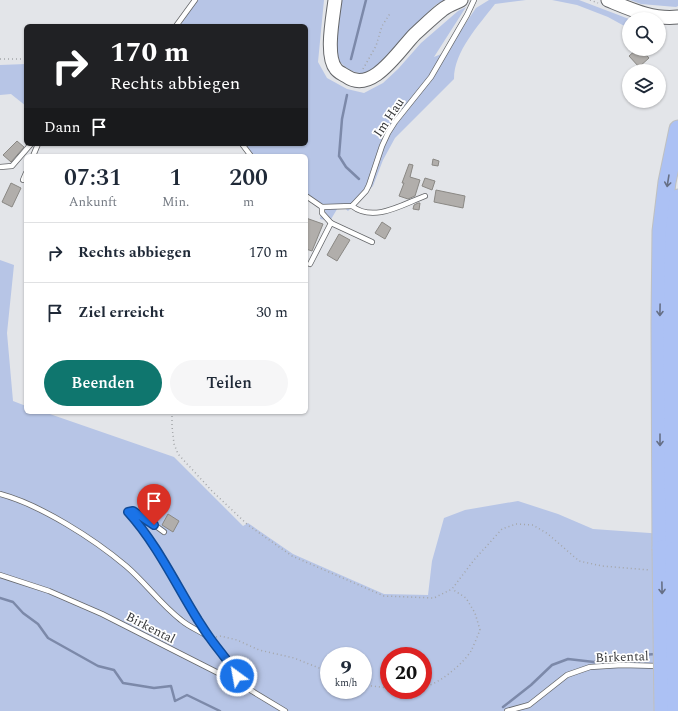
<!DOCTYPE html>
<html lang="de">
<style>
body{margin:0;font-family:Spectral,serif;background:#f6f6f7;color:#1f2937;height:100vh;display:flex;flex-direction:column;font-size:15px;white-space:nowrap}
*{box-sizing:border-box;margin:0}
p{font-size:13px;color:#747a83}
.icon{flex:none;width:22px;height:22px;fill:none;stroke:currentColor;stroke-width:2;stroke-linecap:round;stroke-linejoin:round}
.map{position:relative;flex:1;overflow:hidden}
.details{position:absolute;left:24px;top:154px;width:284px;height:260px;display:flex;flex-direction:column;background:#fff;border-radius:6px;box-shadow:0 1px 3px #0004}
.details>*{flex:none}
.top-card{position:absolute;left:24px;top:24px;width:284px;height:122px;border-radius:6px;box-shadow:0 1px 3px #0004;background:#202124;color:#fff;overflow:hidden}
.controls{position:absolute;left:622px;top:12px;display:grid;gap:8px}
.controls a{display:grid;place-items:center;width:44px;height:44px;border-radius:50%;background:#fff;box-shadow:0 1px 3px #0004;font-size:20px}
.speed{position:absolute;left:320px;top:647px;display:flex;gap:8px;font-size:20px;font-weight:700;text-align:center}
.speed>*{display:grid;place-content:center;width:52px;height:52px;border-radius:50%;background:#fff;box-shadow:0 1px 3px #0004;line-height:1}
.speed small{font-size:10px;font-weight:400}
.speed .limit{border:6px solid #d22;background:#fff;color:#111}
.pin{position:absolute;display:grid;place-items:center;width:34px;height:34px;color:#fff;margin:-41px -17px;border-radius:50% 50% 50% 0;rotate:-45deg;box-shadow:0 0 4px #0007}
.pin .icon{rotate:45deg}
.me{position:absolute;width:44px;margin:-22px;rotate:328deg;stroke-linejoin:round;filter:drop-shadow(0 0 3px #0008)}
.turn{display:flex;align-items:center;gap:14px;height:84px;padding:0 20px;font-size:18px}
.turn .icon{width:52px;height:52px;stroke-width:2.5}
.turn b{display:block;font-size:28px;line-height:34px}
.then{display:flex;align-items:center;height:38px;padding:0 20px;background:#0003;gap:8px;font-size:15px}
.eta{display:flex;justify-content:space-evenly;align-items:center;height:68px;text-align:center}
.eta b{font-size:24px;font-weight:600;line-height:28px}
.cta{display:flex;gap:8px;margin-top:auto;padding:8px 20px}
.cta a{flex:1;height:46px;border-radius:24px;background:#0f766e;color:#fff;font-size:16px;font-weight:600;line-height:46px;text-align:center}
.cta a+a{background:#f6f6f7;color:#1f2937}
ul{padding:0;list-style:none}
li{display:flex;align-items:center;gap:12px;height:60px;padding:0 20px;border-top:1px solid #e0e1e3}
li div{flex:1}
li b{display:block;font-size:15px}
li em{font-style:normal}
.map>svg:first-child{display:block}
.green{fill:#b7c5e6;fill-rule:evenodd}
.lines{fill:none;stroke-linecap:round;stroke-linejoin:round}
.stream{stroke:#7c89a9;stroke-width:2.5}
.building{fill:#b1aeab;stroke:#8a8884}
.lane-casing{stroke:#65676a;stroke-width:6}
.secondary-casing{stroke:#65676a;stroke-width:15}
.highway-casing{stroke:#bfc0c0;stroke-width:19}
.path{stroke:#a4a6a9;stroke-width:1.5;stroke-dasharray:1 3;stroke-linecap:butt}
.lane{stroke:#fff;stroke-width:4.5}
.secondary{stroke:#fff;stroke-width:13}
.highway{stroke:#acc1f4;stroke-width:17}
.highway-bridge-casing{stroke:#bfc0c0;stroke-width:19;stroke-linecap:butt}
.highway-bridge{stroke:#acc1f4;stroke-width:17}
.oneway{stroke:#666f85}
.route-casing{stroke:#114b97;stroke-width:10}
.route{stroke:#1a73e8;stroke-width:7}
.labels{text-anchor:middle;stroke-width:3.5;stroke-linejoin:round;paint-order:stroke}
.street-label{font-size:13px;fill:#38393b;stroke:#fff}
</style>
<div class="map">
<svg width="678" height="711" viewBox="0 0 678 711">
<rect width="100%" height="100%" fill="#e3e5e9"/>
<g class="green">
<path d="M 196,0 L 324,0 L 318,62 L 327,78 L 347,89 L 364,93 L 383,83 L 398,69 L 421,43 L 458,11 L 466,7 L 434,57 L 446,52 L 476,8 L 489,0 L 526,0 L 495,4 C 479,25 454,51 454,79 L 395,138 L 383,160 L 373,186 L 348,211 L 340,204 L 330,221 L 320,219 L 322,207 L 314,204 L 306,199 L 306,156 L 254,156 L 245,144 L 306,144 L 306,26 L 180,26 Z"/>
<path d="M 340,0 L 446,0 C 443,1 440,2 437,4 C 419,17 383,72 363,73 C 351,74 342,65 335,56 Z"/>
<path d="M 552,0 L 579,0 L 629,19 L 628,28 L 608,17 L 577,5 Z"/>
<path d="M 630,0 L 678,0 L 678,6 L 676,7 L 641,4 Z"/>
<path d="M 26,64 L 26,106 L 11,94 L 0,95 L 0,65 Z"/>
<path d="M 0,260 L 14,265 L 7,333 L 13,401 L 26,406 L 26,412 L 44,412 L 174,457 L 243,526 L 248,523 L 293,554 L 384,594 L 428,595 L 432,561 L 444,518 L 465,510 L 518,501 L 558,514 L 593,529 L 678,535 L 678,711 L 0,711 ZM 329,656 L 363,656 L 363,690 L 329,690 ZM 389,656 L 423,656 L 423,690 L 389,690 Z"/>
</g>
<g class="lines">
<g class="stream">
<path d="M 351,59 L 366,0"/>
<path d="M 347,95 L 342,119 L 339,156 L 346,167 L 359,179"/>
<path d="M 0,598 L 13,602 L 23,613 L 38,624 L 48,638 L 98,666 L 114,670 L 123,683 L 154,688 L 171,686 L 175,701 L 187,695 L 220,711"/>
<path d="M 503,707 L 531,685 L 552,665 L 568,659 L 594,662 L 605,659 L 632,658 L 641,655 L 656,654"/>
</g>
</g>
<g class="building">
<path d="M 637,49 L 641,49 L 649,58 L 639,67 L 629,56 Z"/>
<path d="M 17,141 L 24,147 L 11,162 L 3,155 Z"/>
<path d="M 433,159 L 439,161 L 438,166 L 432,165 Z"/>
<path d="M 409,164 L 413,165 L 410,177 L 420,180 L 415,196 L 408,199 L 399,196 L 404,183 L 402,183 Z"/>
<path d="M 425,178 L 435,181 L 432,190 L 422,186 Z"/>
<path d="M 11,183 L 21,188 L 12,207 L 2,202 Z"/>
<path d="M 436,190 L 465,196 L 463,208 L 434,202 Z"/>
<path d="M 418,203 L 420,203 L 419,210 L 413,209 L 414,205 Z"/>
<path d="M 306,218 L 323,224 L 312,251 L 306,249 Z"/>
<path d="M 382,222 L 391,228 L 385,239 L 375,233 Z"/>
<path d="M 339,234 L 350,240 L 337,261 L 327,255 Z"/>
<path d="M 168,514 L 179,521 L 173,532 L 162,525 Z"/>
</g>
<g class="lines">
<g class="lane-casing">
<g id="lane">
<path d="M 176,26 L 195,0"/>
<path d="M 242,144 L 251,156"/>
<path d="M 33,156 L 38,144"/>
<path d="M 0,167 L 12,166 L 31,144"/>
<path d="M 23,180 L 26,173"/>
<path d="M 306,196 L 322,207 L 352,206 L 366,191 L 369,185 L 382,146 L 388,133 L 395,122 L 431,77 L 467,15 L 474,0"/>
<path d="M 352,206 C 374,223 403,204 425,196"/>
<path d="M 322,207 L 322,213 L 331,223 L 372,242"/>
<path d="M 310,264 L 331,223"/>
<path d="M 0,494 C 41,505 94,539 126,566 C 146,583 160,604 181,620 C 189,627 200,631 209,637"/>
<path d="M 164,532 L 145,518 L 133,511 L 128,512 L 145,532 L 157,549 L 192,610 L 209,637 L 232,666 L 242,685"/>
<path d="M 0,575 L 49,591 L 102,614 L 242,685 L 285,711"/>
<path d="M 507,711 L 529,705 L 567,675 L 590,667 L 622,665 L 658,666"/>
</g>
</g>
<g class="secondary-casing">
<g id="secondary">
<path d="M 335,0 C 333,17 325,56 336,69 C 338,72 343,74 346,76 C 372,95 399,50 415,34 C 424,26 433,17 442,10 C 448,5 455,3 461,0"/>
<path d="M 608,0 C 630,9 653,20 678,17"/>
</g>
</g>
<g class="highway-casing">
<g id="highway">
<path d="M 661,549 L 660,323 L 661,231 L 667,182 L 678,129"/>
<path d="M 674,550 L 672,324 L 674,232 L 678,198"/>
</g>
</g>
<g class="path">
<path d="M 590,0 L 598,3"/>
<path d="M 0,59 L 26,59"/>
<path d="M 363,69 L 376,46 L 382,26 L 391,12"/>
<path d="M 172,412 L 172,426 L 174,444 L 178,454 L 212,491 L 248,525 L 292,556 L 384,596 L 434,598 L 452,589 L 474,560 L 502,529 L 516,524 L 533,525 L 548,534 L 579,561 L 602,566 L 650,570"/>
<path d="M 216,637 L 221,636 L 237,640 L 259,650 L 294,658 L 329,672"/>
<path d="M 363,685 L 389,688"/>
<path d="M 423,687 C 438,685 463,664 471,651 C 474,645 477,637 480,630 L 475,613 L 466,598 L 452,589"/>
</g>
<use href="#lane" class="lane"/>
<use href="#secondary" class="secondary"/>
<use href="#highway" class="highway"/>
<g class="highway-bridge-casing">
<g id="highway-bridge">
<path d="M 661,549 L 663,711"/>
<path d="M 674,550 L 676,711"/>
</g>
</g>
<use href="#highway-bridge" class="highway-bridge"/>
</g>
<defs><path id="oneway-shaft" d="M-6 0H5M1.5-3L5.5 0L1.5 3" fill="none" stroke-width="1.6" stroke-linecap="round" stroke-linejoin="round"/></defs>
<g class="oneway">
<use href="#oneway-shaft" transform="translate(668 181) rotate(99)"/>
<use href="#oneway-shaft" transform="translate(660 310) rotate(91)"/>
<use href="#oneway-shaft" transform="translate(660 440) rotate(90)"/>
<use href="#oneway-shaft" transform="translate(662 588) rotate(89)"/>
</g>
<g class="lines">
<g class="route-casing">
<path id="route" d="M 154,525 L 133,511 L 128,512 C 157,544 175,583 198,620 C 202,626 206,633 210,638 C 219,651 230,662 237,676"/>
</g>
<use href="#route" class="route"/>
</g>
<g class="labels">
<g class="street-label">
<text transform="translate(388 117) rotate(-56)" y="5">Im Hau</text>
<text transform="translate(151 627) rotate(27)" y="5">Birkental</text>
<text transform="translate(622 656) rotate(-2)" y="5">Birkental</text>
</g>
</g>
</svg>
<div class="controls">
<a><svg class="icon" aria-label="search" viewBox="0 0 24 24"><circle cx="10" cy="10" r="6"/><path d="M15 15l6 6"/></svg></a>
<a><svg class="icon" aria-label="layers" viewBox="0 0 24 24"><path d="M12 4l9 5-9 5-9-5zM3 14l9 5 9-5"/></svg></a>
</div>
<div class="speed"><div>9<small>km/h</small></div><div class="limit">20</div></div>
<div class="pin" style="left:154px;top:525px;background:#d93025"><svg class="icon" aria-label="arrive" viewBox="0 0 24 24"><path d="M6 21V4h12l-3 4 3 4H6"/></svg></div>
<svg class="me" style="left:237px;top:676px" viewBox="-20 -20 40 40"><circle r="17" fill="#1a73e8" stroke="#fff" stroke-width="3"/><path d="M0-11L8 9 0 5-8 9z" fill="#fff"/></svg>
<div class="top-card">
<div class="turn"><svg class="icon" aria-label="right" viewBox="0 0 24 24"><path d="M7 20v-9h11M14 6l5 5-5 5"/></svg><div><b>170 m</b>Rechts abbiegen</div></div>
<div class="then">Dann<svg class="icon" aria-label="arrive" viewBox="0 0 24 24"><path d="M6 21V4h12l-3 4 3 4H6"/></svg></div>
</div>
<section class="details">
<div class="eta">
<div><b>07:31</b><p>Ankunft</p></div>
<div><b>1</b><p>Min.</p></div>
<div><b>200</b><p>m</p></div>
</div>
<ul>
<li><svg class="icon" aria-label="right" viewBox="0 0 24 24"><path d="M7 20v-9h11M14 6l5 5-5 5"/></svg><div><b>Rechts abbiegen</b></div><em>170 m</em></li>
<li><svg class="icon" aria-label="arrive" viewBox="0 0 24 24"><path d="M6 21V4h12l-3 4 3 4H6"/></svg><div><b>Ziel erreicht</b></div><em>30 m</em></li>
</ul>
<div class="cta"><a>Beenden</a><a>Teilen</a></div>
</section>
</div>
